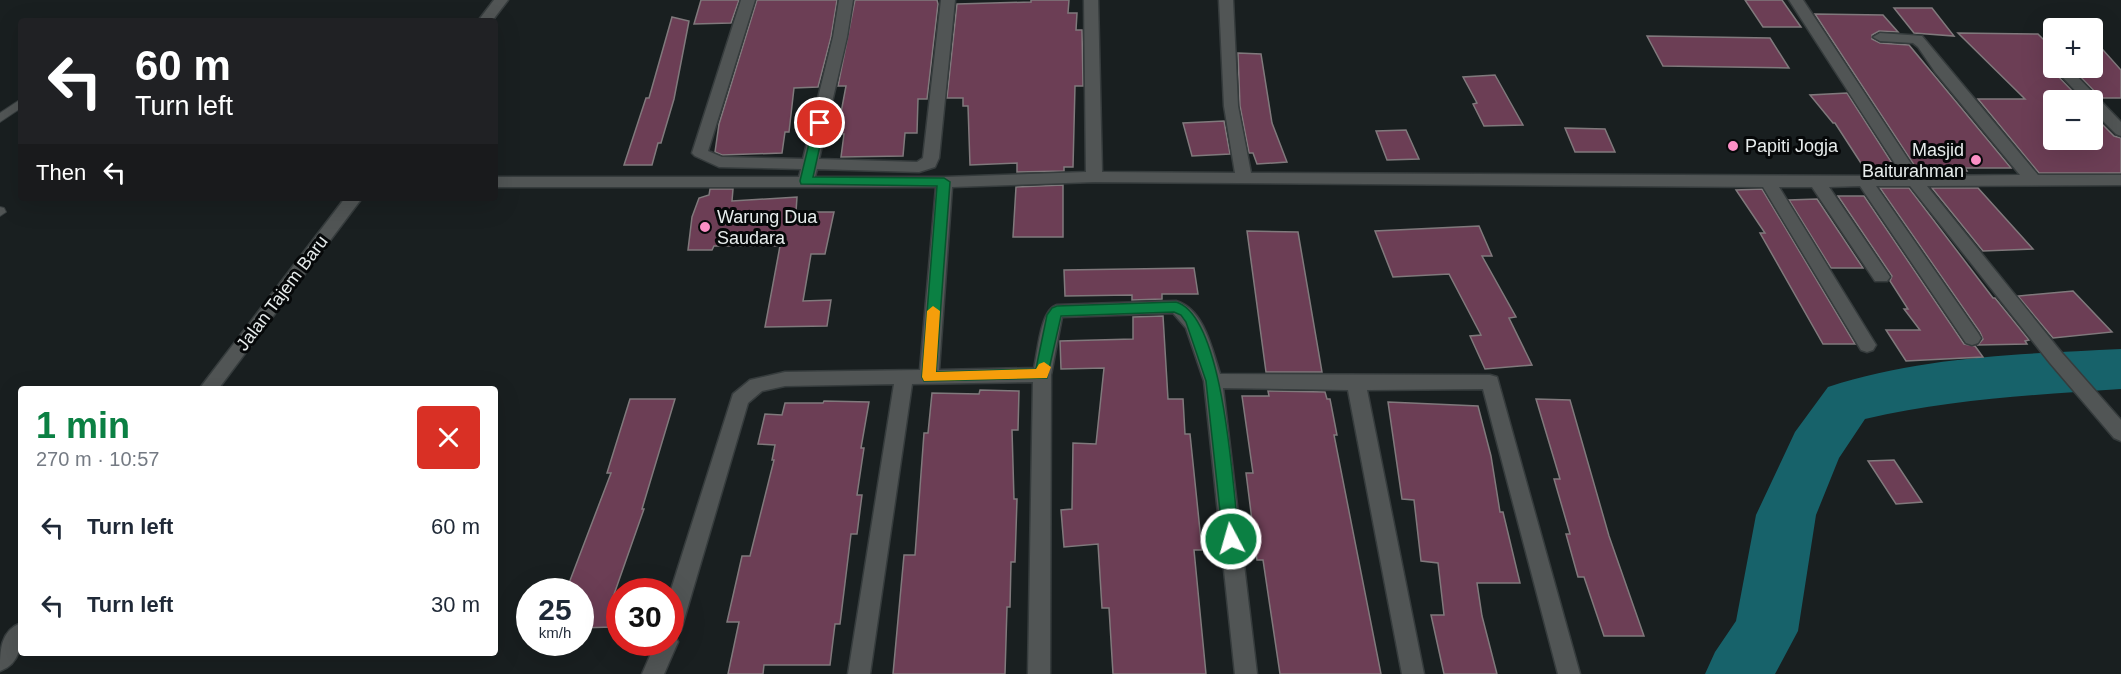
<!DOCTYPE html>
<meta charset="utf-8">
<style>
body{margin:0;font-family:Helvetica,sans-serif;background:#f2f2f3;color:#1f2937;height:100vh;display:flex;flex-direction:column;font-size:22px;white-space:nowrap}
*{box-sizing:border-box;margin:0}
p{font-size:20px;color:#747a83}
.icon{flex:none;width:33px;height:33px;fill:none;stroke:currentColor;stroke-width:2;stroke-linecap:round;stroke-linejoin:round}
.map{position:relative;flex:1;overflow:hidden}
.panel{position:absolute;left:18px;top:386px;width:480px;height:270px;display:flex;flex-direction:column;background:#fff;border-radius:6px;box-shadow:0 6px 24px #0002}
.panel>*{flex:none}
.guide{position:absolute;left:18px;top:18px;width:480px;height:183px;border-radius:6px;box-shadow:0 6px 24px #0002;background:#202124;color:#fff;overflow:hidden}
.tools{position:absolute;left:2043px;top:18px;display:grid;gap:12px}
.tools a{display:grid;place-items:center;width:60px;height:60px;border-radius:6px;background:#fff;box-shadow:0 6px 24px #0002;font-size:30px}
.speed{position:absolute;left:516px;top:578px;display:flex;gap:12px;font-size:30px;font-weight:700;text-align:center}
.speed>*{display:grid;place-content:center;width:78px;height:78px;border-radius:50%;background:#fff;box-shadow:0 6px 24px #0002;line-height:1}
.speed small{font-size:15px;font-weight:400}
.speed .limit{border:9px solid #d22;background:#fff;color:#111}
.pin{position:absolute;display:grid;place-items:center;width:51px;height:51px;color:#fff;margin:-26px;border:3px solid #fff;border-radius:50%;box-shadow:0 2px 6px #0007}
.me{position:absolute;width:66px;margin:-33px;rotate:354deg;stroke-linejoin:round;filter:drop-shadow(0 0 4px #0008)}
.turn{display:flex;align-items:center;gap:21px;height:126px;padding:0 18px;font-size:27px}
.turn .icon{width:78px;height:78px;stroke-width:2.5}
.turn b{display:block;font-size:42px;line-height:51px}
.then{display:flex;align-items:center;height:57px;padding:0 18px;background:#0003;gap:12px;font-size:22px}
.round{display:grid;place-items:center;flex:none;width:63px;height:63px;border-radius:6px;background:#f2f2f3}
.headline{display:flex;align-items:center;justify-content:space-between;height:102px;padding:0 18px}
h1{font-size:36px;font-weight:700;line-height:45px;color:#0b8043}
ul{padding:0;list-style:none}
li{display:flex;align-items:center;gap:18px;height:78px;padding:0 18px}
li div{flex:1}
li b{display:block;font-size:22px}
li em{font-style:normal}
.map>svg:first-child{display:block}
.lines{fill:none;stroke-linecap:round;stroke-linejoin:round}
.river{fill:#17626a;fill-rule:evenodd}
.building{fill:#6c3e55;stroke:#80797c;stroke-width:1.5}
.lane-casing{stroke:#363c3d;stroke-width:2}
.street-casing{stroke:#363c3d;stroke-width:3}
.lane{fill:#515555;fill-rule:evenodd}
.street{fill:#515555;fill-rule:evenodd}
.route{fill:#0b8043;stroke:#07532c;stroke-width:1.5}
.slow{fill:#f59e0b}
.poi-dot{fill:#fb8fc5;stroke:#060809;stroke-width:2}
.labels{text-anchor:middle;stroke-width:6;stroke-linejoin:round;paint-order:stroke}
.poi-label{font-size:18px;fill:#e7ecec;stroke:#060809;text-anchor:start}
.street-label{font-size:18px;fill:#e7ecec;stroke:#060809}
</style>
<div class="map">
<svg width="2121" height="674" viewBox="0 0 2121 674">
<rect width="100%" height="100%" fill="#191f20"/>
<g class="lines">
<path class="river" d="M 2121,349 L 2121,389 C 2033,395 1951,399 1865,419 L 1839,458 L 1816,515 L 1798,631 L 1775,674 L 1705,674 L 1715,652 L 1736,621 L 1756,515 L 1795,432 L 1828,387 C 1922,356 2023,354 2121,349 Z"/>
</g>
<g class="building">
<path d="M 701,0 L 739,0 L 731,23 L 694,24 Z"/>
<path d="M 757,0 L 837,0 L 831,37 L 818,87 L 794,88 L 789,132 L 785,132 L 782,153 L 722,155 L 715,152 L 719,124 Z"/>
<path d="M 855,0 L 937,0 L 938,4 L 927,99 L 918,99 L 917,133 L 905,133 L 903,156 L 841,157 L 844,134 L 837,134 L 846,86 L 838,86 Z"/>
<path d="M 1031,0 L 1069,0 L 1068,13 L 1077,13 L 1076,30 L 1082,30 L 1083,86 L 1075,86 L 1073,167 L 1064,167 L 1064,171 L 1017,172 L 1017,163 L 970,165 L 968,106 L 963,106 L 963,98 L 947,98 L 957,4 L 1031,2 Z"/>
<path d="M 1745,0 L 1782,0 L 1801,27 L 1763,27 Z"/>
<path d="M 1894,8 L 1932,8 L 1954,36 L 1914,33 Z"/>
<path d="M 1815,14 L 1883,15 L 1898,32 L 1879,31 L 1872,35 L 1872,39 L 1880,43 L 1909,45 L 2011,168 L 1965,168 L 1967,171 L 1963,171 L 1965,173 L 1920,174 Z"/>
<path d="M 672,17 L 689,21 L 674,99 L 661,143 L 658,143 L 652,165 L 624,165 L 646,98 L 649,98 Z"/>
<path d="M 1958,33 L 2038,34 L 2043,39 L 2054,39 L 2052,70 L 2081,100 L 2054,100 L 2054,140 L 2092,140 L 2092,114 L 2114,136 L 2121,138 L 2121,173 L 2039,173 L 1978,99 L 2025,99 Z"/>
<path d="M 1647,36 L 1770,38 L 1789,68 L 1663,66 Z"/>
<path d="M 2092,41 L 2095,41 L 2121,70 L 2121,98 L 2101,98 L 2072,68 L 2092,68 Z"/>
<path d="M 1238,53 L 1261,54 L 1272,123 L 1287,162 L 1257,164 L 1253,153 L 1249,153 L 1240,106 Z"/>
<path d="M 1495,75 L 1523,125 L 1484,126 L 1473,104 L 1477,103 L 1463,77 Z"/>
<path d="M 1847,93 L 1899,174 L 1868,174 L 1835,123 L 1833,123 L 1810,95 Z"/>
<path d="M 1224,121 L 1230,154 L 1192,156 L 1183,123 Z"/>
<path d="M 1565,128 L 1605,129 L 1615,152 L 1575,152 Z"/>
<path d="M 1406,130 L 1419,159 L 1387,160 L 1376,131 Z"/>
<path d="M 1063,185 L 1063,237 L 1013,237 L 1016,187 Z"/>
<path d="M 1880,188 L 1909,188 L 1993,298 L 1995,298 L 2029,340 L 2025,341 L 2027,344 L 1978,345 L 1983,339 L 1980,332 Z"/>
<path d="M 1932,188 L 1978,188 L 2033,249 L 1983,251 Z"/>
<path d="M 710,189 L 733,189 L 732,201 L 797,197 L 796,212 L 834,212 L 825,254 L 811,254 L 803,301 L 831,300 L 827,326 L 765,327 L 780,246 L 714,246 L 712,250 L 688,250 L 692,217 L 699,198 L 709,195 Z"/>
<path d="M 1762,189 L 1855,344 L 1823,344 L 1760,233 L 1765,233 L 1736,190 Z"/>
<path d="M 1838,196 L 1864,196 L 1964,344 L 1975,346 L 1983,357 L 1906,361 L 1886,330 L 1920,330 L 1904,309 L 1908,309 L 1890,281 L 1892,276 Z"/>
<path d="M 1817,199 L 1863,268 L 1831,268 L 1789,200 Z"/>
<path d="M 1479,226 L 1492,256 L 1482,256 L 1516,317 L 1509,318 L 1532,365 L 1485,369 L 1470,336 L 1481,335 L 1449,274 L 1393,277 L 1375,231 Z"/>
<path d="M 1247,231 L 1298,232 L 1322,372 L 1266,372 Z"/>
<path d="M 1194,268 L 1198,294 L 1162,294 L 1162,299 L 1132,300 L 1132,295 L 1065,296 L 1064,270 Z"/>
<path d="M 2073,291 L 2112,332 L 2053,338 L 2018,296 Z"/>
<path d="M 1163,316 L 1168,399 L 1183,399 L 1185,434 L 1190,434 L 1202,550 L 1194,550 L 1206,674 L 1113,674 L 1109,608 L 1102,608 L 1098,544 L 1064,547 L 1061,510 L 1072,509 L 1073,443 L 1096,444 L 1104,368 L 1061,369 L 1060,341 L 1133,339 L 1133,317 Z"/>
<path d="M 980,390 L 1019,391 L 1018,430 L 1012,430 L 1014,499 L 1017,499 L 1015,562 L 1011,562 L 1010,607 L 1007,607 L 1005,674 L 893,674 L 904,555 L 915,555 L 924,433 L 928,433 L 932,393 L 979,394 Z"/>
<path d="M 1268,391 L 1325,392 L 1327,399 L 1330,399 L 1337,435 L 1334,435 L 1381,674 L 1280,674 L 1263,560 L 1257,560 L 1246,473 L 1253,473 L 1242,396 L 1269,396 Z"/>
<path d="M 630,399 L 675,399 L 642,509 L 644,509 L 611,603 L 618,603 L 612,627 L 580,628 L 580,591 L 566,591 L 611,473 L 607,473 Z"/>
<path d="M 1536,399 L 1570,400 L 1609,536 L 1644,636 L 1604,636 L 1584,577 L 1578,577 L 1566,534 L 1570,534 L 1554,479 L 1560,479 Z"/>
<path d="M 824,401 L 869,402 L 861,448 L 864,448 L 857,495 L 862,495 L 857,534 L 851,534 L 840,624 L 835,624 L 830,665 L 764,665 L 763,674 L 728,674 L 739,622 L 727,622 L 742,556 L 750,556 L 774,460 L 772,460 L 775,445 L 758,444 L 765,414 L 782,415 L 785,403 L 823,403 Z"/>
<path d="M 1388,402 L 1478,406 L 1491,456 L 1500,512 L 1503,512 L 1520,583 L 1477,583 L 1482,616 L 1497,674 L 1444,674 L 1431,615 L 1444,615 L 1438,563 L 1421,561 L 1414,500 L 1402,499 Z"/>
<path d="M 1894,460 L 1922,502 L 1896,504 L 1868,461 Z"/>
</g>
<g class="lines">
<g class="lane-casing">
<g id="lane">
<path d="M 21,99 L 21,108 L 0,122 L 0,113 Z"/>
<path d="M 0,207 L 4,208 L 6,212 L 0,216 Z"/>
</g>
</g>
<g class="street-casing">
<g id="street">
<path d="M 494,0 L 508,0 L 492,21 L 478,21 Z"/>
<path d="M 741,0 L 755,0 L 708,151 L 722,157 L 803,159 L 833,37 L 839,0 L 853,0 L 847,37 L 819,159 L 917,162 L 923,158 L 941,0 L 955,0 L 939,158 L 935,167 L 919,172 L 817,169 L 815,177 L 944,177 L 1086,172 L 1084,0 L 1098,0 L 1102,172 L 1235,173 L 1224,106 L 1219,0 L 1233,0 L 1238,106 L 1251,173 L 1903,176 L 1789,0 L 1803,0 L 1919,176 L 2020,175 L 1935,72 L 1918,47 L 1913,43 L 1880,41 L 1873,37 L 1880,33 L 1922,36 L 2038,175 L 2121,175 L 2121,185 L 1927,186 L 2062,353 L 2121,420 L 2121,441 L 2114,438 L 2050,363 L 1910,186 L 1876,186 L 1978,333 L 1981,338 L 1978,343 L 1972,345 L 1966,343 L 1860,186 L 1829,187 L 1890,277 L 1887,281 L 1875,281 L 1812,187 L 1779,187 L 1876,345 L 1873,350 L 1867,352 L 1861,350 L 1763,187 L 1094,182 L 952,187 L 939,370 L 1034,368 C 1038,352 1040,310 1057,305 L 1176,301 C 1204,309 1212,349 1220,374 L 1490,375 L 1497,377 L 1580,674 L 1558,674 L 1483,389 L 1367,390 L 1424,674 L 1402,674 L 1348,390 L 1223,388 L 1257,674 L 1235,674 L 1204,381 L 1186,328 L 1173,313 L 1062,317 L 1051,375 L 1050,674 L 1028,674 L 1033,382 L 912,384 L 870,674 L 848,674 L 894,384 L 785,386 L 762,391 L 748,403 L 681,630 L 676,638 L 678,642 L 664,674 L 642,674 L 656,642 L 670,642 L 670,593 L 733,394 L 750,380 L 785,372 L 920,370 L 936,187 L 495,187 L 495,177 L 799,177 L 801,169 L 719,167 L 695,156 L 692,153 Z"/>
<path d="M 2054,68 L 2069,68 L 2121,122 L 2121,136 L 2116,134 L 2092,110 L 2092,100 L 2084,100 Z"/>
<path d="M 345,198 L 362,198 L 219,388 L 200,388 Z"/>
<path d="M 21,623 C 21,643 22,663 0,671 C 0,651 0,631 21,623 Z"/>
</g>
</g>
<use href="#lane" class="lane"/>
<use href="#street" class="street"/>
</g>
<path class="route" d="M 820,119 L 825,123 L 813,177 L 944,178 L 950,182 L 936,372 L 1036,369 L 1047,315 L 1052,308 L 1057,306 L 1176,302 C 1225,316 1233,492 1239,539 L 1236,543 L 1231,545 L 1225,543 L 1223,539 L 1206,381 L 1186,322 L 1181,315 L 1174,312 L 1061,316 L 1047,378 L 924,381 L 922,377 L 937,186 L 801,184 L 800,181 L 814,123 Z"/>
<path class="slow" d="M 933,306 L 940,311 L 936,372 L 1036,369 L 1039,364 L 1044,362 L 1051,367 L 1047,378 L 924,381 L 922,377 L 927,311 Z"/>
<g class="poi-dot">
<circle cx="1733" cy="146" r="6"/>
<circle cx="1976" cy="160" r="6"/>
<circle cx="705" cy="227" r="6"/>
</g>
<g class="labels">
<g class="poi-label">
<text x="1745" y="152">Papiti Jogja</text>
<text x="1964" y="156" text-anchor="end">Masjid<tspan x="1964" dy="21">Baiturahman</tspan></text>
<text x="717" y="223">Warung Dua<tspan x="717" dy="21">Saudara</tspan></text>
</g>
<g class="street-label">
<text transform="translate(282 293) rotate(-53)" y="6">Jalan Tajem Baru</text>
</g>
</g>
</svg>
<div class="tools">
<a>+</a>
<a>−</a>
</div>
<div class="speed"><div>25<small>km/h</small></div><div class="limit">30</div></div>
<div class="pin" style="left:820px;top:123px;background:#d93025"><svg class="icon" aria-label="arrive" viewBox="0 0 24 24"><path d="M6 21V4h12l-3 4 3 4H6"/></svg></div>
<svg class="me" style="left:1231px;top:539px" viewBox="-20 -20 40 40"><circle r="17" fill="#0b8043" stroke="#fff" stroke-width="3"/><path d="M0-11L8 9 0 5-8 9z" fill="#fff"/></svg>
<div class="guide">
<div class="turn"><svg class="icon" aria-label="left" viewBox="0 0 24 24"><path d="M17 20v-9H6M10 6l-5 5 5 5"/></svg><div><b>60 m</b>Turn left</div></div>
<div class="then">Then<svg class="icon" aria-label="left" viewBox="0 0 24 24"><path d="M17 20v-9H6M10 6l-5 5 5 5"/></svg></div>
</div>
<section class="panel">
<div class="headline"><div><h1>1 min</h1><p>270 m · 10:57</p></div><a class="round" style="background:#d93025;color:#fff"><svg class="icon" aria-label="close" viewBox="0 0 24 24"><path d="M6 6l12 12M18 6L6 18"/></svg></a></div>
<ul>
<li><svg class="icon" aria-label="left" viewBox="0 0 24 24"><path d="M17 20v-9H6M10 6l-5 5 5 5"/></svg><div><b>Turn left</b></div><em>60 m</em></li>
<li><svg class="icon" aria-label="left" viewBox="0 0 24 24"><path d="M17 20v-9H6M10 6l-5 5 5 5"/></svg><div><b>Turn left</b></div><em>30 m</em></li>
</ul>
</section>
</div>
